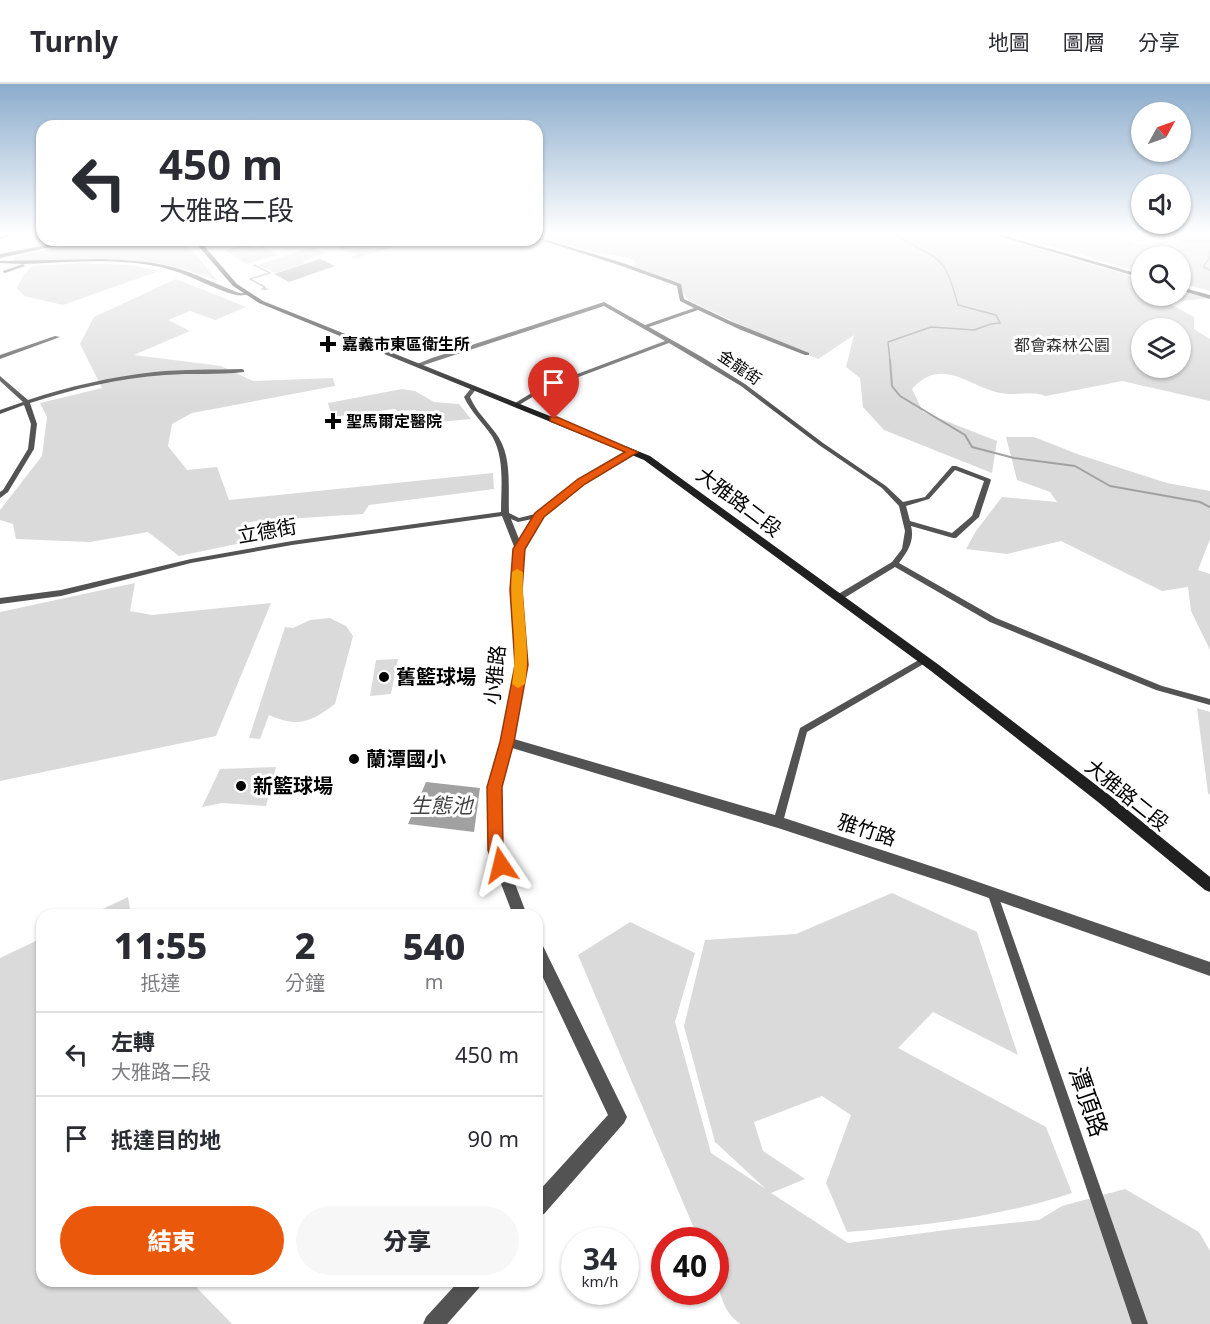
<!DOCTYPE html>
<html lang="zh-TW">
<meta charset="utf-8">
<style>
body{margin:0;font-family:"Noto Sans","Noto Sans TC",sans-serif;background:#f7f7f7;color:#2b2b33;height:100vh;display:flex;flex-direction:column;font-size:22px;white-space:nowrap}
*{box-sizing:border-box;margin:0}
p{font-size:20px;color:#7c7c81}
.icon{flex:none;width:33px;height:33px;fill:none;stroke:currentColor;stroke-width:2;stroke-linecap:round;stroke-linejoin:round}
.map{position:relative;flex:1;overflow:hidden}
.panel{position:absolute;left:36px;top:825px;width:507px;height:378px;display:flex;flex-direction:column;background:#fff;border-radius:18px;box-shadow:0 2px 4px #0004}
.panel>*{flex:none}
.hud{position:absolute;left:36px;top:36px;width:507px;height:126px;border-radius:18px;box-shadow:0 2px 4px #0004;background:#fff;color:#2b2b33;overflow:hidden}
.needle{width:39px;rotate:50deg}
.buttons{position:absolute;left:1131px;top:18px;display:grid;gap:12px}
.buttons a{display:grid;place-items:center;width:60px;height:60px;border-radius:50%;background:#fff;box-shadow:0 2px 4px #0004;font-size:30px}
.speed{position:absolute;left:561px;top:1143px;display:flex;gap:12px;font-size:30px;font-weight:700;text-align:center}
.speed>*{display:grid;place-content:center;width:78px;height:78px;border-radius:50%;background:#fff;box-shadow:0 2px 4px #0004;line-height:1}
.speed small{font-size:15px;font-weight:400}
.speed .limit{border:9px solid #d22;background:#fff;color:#111}
.pin{position:absolute;display:grid;place-items:center;width:51px;height:51px;color:#fff;margin:-62px -26px;border-radius:50% 50% 50% 0;rotate:-45deg;box-shadow:0 0 6px #0007}
.pin .icon{rotate:45deg}
.me{position:absolute;width:66px;margin:-33px;rotate:350deg;stroke-linejoin:round;filter:drop-shadow(0 0 4px #0008)}
.turn{display:flex;align-items:center;gap:21px;height:126px;padding:0 24px;font-size:27px}
.turn .icon{width:78px;height:78px;stroke-width:2.5}
.turn b{display:block;font-size:42px;line-height:51px}
.eta{display:flex;justify-content:space-evenly;align-items:center;height:102px;text-align:center}
.eta b{font-size:36px;font-weight:800;line-height:42px}
.primary-button{display:flex;gap:12px;margin-top:auto;padding:12px 24px}
.primary-button a{flex:1;height:69px;border-radius:36px;background:#ea580c;color:#fff;font-size:24px;font-weight:800;line-height:69px;text-align:center}
.primary-button a+a{background:#f7f7f7;color:#2b2b33}
ul{padding:0;list-style:none}
li{display:flex;align-items:center;gap:18px;height:84px;padding:0 24px;border-top:2px solid #e1e1e2}
li div{flex:1}
li b{display:block;font-size:22px}
li em{font-style:normal}
header{display:flex;align-items:center;gap:36px;box-sizing:border-box;height:84px;padding:0 30px;background:#fff;border-bottom:2px solid #e1e1e2}
header strong{font-size:28px}
nav{display:flex;gap:33px;margin-inline-start:auto;font-size:21px}
.map>svg:first-child{display:block}
.green{fill:#dadada;fill-rule:evenodd}
.water{fill:#a1a1a1}
.lines{fill:none;stroke-linecap:round;stroke-linejoin:round}
.stream-far1{stroke:#a1a1a1;stroke-width:1.5}
.stream{stroke:#a1a1a1;stroke-width:2}
.minor{fill:#535353;fill-rule:evenodd}
.tertiary{fill:#535353;fill-rule:evenodd}
.secondary{fill:#202020;fill-rule:evenodd}
.route{fill:#ea580c;stroke:#983908;stroke-width:1.5}
.slow{fill:#f59e0b}
.poi-dot{fill:#000;stroke:#fff;stroke-width:2}
.labels{text-anchor:middle;stroke-width:6;stroke-linejoin:round;paint-order:stroke}
.far-poi-label{font-size:16px;font-weight:bold;fill:#000;stroke:#fff;text-anchor:start}
.far-park-label{font-size:16px;fill:#313131;stroke:#fff}
.far-street-label{font-size:16px;fill:#000;stroke:#fff}
.street-label{font-size:20px;fill:#000;stroke:#fff}
.poi-label{font-size:20px;font-weight:bold;fill:#000;stroke:#fff;text-anchor:start}
.water-label{font-size:21px;font-style:italic;fill:#424242;stroke:#fff}
.near-street-label{font-size:24px;fill:#000;stroke:#fff}
</style>
<header>
<strong>Turnly</strong>
<nav><a>地圖</a><a>圖層</a><a>分享</a></nav>
</header>
<div class="map">
<svg width="1210" height="1240" viewBox="0 0 1210 1240">
<rect width="100%" height="100%" fill="#fff"/>
<g class="green">
<path d="M 539,151 L 991,151 L 1141,195 L 1142,212 L 1180,212 L 1181,206 L 1210,214 L 1180,217 L 1172,221 L 1194,233 L 1194,245 L 1210,255 L 1210,317 L 1122,297 L 1046,312 C 1031,306 1017,312 1000,309 C 967,302 942,272 912,305 L 923,328 L 997,357 L 992,389 L 884,346 L 863,323 L 860,294 L 846,283 L 854,251 L 818,275 L 779,259 L 688,216 L 679,201 L 633,182 L 636,179 L 633,175 L 582,165 ZM 1142,244 L 1180,244 L 1180,284 L 1142,284 Z"/>
<path d="M 1011,151 L 1107,151 L 1139,161 L 1183,153 L 1182,151 L 1210,151 L 1210,207 L 1181,199 L 1180,172 L 1142,172 L 1141,188 Z"/>
<path d="M 98,156 L 183,156 L 218,197 C 148,169 88,175 14,177 L 15,173 L 20,171 Z"/>
<path d="M 342,156 L 414,156 L 355,175 L 350,173 L 359,170 L 345,168 L 338,163 Z"/>
<path d="M 249,160 L 256,164 L 263,162 L 278,171 L 246,180 L 225,166 Z"/>
<path d="M 311,163 L 327,169 L 302,177 L 306,179 L 276,189 L 258,181 Z"/>
<path d="M 83,179 L 132,181 L 159,187 L 63,221 L 24,212 L 17,204 L 23,192 L 33,182 Z"/>
<path d="M 176,195 L 246,223 L 215,236 L 190,227 L 168,236 L 190,247 L 134,271 L 221,282 L 253,297 L 333,294 L 335,302 L 192,329 L 172,340 L 168,362 L 187,386 L 217,383 L 229,416 L 493,389 L 494,405 L 369,421 L 363,430 L 256,437 L 241,440 L 246,458 L 179,472 L 148,448 L 90,458 L 16,455 L 13,440 L 0,436 L 0,426 L 42,372 L 47,333 L 40,319 L 102,304 L 80,260 L 94,233 Z"/>
<path d="M 402,305 L 415,307 L 434,318 L 459,320 L 471,335 L 418,340 L 416,326 L 397,327 L 395,325 L 332,333 L 328,319 Z"/>
<path d="M 1006,353 L 1034,353 L 1080,371 L 1167,399 L 1210,407 L 1210,455 L 1198,486 L 1210,490 L 1210,566 L 1191,527 L 1188,503 L 1162,507 L 1061,457 L 1007,470 L 966,465 L 976,447 L 1002,413 L 1057,418 L 1050,408 L 1017,396 Z"/>
<path d="M 135,499 L 130,527 L 152,531 L 271,519 L 216,652 L 0,697 L 0,528 Z"/>
<path d="M 330,534 L 346,542 L 353,552 L 335,620 C 311,638 298,644 269,631 L 260,655 L 249,654 L 285,543 L 293,544 L 310,536 Z"/>
<path d="M 398,575 L 391,610 L 370,612 L 376,576 Z"/>
<path d="M 1197,624 L 1210,628 L 1210,711 L 1208,709 Z"/>
<path d="M 276,683 L 266,722 L 222,719 L 202,723 L 220,685 Z"/>
<path d="M 892,809 L 977,848 L 1018,971 L 933,928 L 898,964 L 1046,1043 L 1072,1109 C 999,1133 923,1142 847,1148 L 826,1099 L 851,1031 L 822,1012 L 754,1038 L 763,1067 L 805,1095 L 771,1109 L 848,1159 L 954,1145 L 1039,1136 L 1062,1122 L 1125,1105 L 1199,1148 L 1210,1167 L 1210,1240 L 741,1240 C 715,1225 716,1183 716,1156 L 699,1156 L 578,871 L 630,838 L 695,869 L 675,938 L 711,1069 L 766,1105 L 715,1058 L 684,942 L 705,856 L 796,850 Z"/>
<path d="M 128,813 L 131,831 L 90,831 Z"/>
<path d="M 42,854 L 42,1197 L 196,1197 L 197,1204 L 232,1240 L 0,1240 L 0,874 Z"/>
</g>
<g class="water">
<path d="M 320,175 L 335,182 L 289,198 L 274,190 Z"/>
<path d="M 426,698 L 480,704 L 474,748 L 408,740 Z"/>
</g>
<g class="lines">
<g class="stream-far1">
<path d="M 1173,151 L 1184,157 L 1210,157"/>
<path d="M 1210,167 L 1209,175 L 1203,183 L 1210,186"/>
<path d="M 254,181 L 270,189 L 250,195 L 265,203 L 262,205 L 267,205"/>
<path d="M 890,277 L 888,258 L 931,243 L 974,246 L 991,240 L 1000,239 L 996,231 L 958,221 C 944,167 939,178 896,151"/>
</g>
<path class="stream" d="M 890,276 L 892,302 L 900,312 L 965,351 L 972,363 L 1014,374 L 1075,382 L 1110,402 L 1200,418 L 1210,423"/>
<g class="minor">
<path d="M 6,151 L 14,151 L 0,155 L 0,153 Z"/>
<path d="M 994,151 L 1002,151 L 1142,191 L 1142,194 Z"/>
<path d="M 537,153 L 623,179 L 681,200 L 684,215 L 730,237 L 809,269 L 809,271 L 805,271 L 741,246 L 698,226 L 649,243 L 702,273 L 745,300 L 823,359 L 886,402 L 903,418 L 925,413 L 952,382 L 956,382 L 990,395 L 991,396 L 979,433 L 956,454 L 953,454 L 911,442 C 915,457 907,468 899,479 L 996,534 L 1162,602 L 1210,615 L 1210,621 L 1156,606 L 990,538 L 895,483 L 841,516 L 835,516 L 834,514 L 835,512 L 892,478 L 902,465 L 905,447 L 899,422 L 882,404 L 819,361 L 741,302 L 669,259 L 544,306 L 519,321 L 515,321 L 515,319 L 540,304 L 665,257 L 604,222 L 421,282 L 417,282 L 417,280 L 432,274 L 604,218 L 645,241 L 694,224 L 680,217 L 677,202 L 619,181 L 537,155 ZM 955,386 L 984,397 L 972,432 L 952,449 L 910,437 L 906,422 L 929,415 Z"/>
<path d="M 101,175 C 124,176 149,177 172,183 C 195,189 216,200 239,209 L 247,209 L 249,210 C 245,211 241,212 236,211 C 215,206 193,192 171,186 C 124,172 72,179 23,180 L 25,182 L 5,189 L 3,188 L 3,187 L 23,180 L 0,179 L 0,177 Z"/>
<path d="M 1180,203 L 1210,211 L 1210,215 L 1180,206 Z"/>
<path d="M 55,252 L 60,253 L 0,275 L 0,271 Z"/>
<path d="M 242,285 L 244,286 L 244,288 C 218,291 191,289 165,291 C 119,294 73,305 30,319 L 37,340 L 34,365 L 8,408 L 0,414 L 0,408 L 3,406 L 28,365 L 31,340 L 24,321 L 0,330 L 0,326 L 23,318 L 0,297 L 0,292 L 28,316 C 69,302 112,293 154,288 C 183,285 213,286 242,285 Z"/>
<path d="M 474,302 L 477,304 L 470,313 L 473,319 C 480,332 491,341 499,354 C 512,375 508,405 509,429 L 519,434 L 539,429 L 543,431 L 542,433 L 518,438 L 511,435 L 523,465 L 522,467 L 519,467 L 515,465 L 502,432 L 292,461 L 191,479 L 61,512 L 0,520 L 0,514 L 61,506 L 191,475 L 292,457 L 501,428 C 501,404 505,374 492,352 C 483,339 471,328 464,313 L 472,303 Z"/>
<path d="M 924,573 L 928,576 L 927,578 L 807,648 L 783,738 L 782,741 L 778,742 L 774,741 L 773,738 L 800,644 Z"/>
<path d="M 993,806 L 997,808 L 998,811 L 1148,1240 L 1132,1240 L 988,811 L 989,808 Z"/>
</g>
<g class="tertiary">
<path d="M 73,156 L 85,156 L 0,174 L 0,170 Z"/>
<path d="M 633,365 L 637,368 L 636,370 L 585,400 L 543,433 L 524,465 L 521,505 L 528,581 L 514,655 L 778,732 L 952,789 L 1210,878 L 1210,892 L 952,801 L 778,744 L 512,664 L 502,703 L 502,766 L 527,831 L 513,831 L 488,766 L 488,703 L 501,658 L 516,581 L 511,505 L 514,465 L 536,429 L 579,396 Z"/>
<path d="M 537,858 L 542,860 L 627,1033 L 624,1039 L 544,1130 L 537,1132 L 537,1109 L 608,1031 L 537,881 Z"/>
<path d="M 459,1197 L 482,1197 L 479,1204 L 447,1240 L 423,1240 L 426,1233 Z"/>
</g>
<path class="secondary" d="M 193,156 L 199,156 L 237,200 L 263,217 L 650,372 L 939,581 L 1108,710 L 1210,793 L 1210,808 L 1205,806 L 1098,718 L 931,587 L 644,376 L 259,219 L 233,202 Z"/>
</g>
<linearGradient id="sky" x2="0" y2="1"><stop stop-color="#8baccc"/><stop offset="0.46" stop-color="#fff"/><stop offset="1" stop-color="#fff" stop-opacity="0"/></linearGradient>
<rect width="1210" height="325" fill="url(#sky)"/>
<path class="route" d="M 550,333 L 557,333 L 638,368 L 585,400 L 544,433 L 525,465 L 522,506 L 528,581 L 514,658 L 502,703 L 503,766 L 509,781 L 506,786 L 501,788 L 495,786 L 488,766 L 487,703 L 500,658 L 515,581 L 510,506 L 513,465 L 535,429 L 578,395 L 625,368 L 550,337 Z"/>
<path class="slow" d="M 517,485 L 523,488 C 521,525 531,563 525,600 L 518,604 L 512,600 C 519,563 509,525 512,488 Z"/>
<g class="poi-dot">
<path d="M325 251h6v6h6v6h-6v6h-6v-6h-6v-6h6z"/>
<path d="M330 328h6v6h6v6h-6v6h-6v-6h-6v-6h6z"/>
<circle cx="384" cy="593" r="6"/>
<circle cx="354" cy="675" r="6"/>
<circle cx="241" cy="702" r="6"/>
</g>
<g class="labels">
<g class="far-poi-label">
<text x="342" y="266">嘉義市東區衛生所</text>
<text x="346" y="343">聖馬爾定醫院</text>
</g>
<g class="far-park-label">
<text x="1062" y="267">都會森林公園</text>
</g>
<g class="far-street-label">
<text transform="translate(740 283) rotate(34)" y="6">金龍街</text>
</g>
<g class="street-label">
<text transform="translate(739 418) rotate(37)" y="7">大雅路二段</text>
<text transform="translate(267 447) rotate(-10)" y="7">立德街</text>
<text transform="translate(495 591) rotate(-84)" y="7">小雅路</text>
<text transform="translate(1127 711) rotate(39)" y="7">大雅路二段</text>
<text transform="translate(867 746) rotate(18)" y="7">雅竹路</text>
</g>
<g class="poi-label">
<text x="396" y="600">舊籃球場</text>
<text x="366" y="682">蘭潭國小</text>
<text x="253" y="709">新籃球場</text>
</g>
<g class="water-label">
<text x="441" y="729">生態池</text>
</g>
<g class="near-street-label">
<text transform="translate(1088 1018) rotate(71)" y="8">潭頂路</text>
</g>
</g>
</svg>
<div class="buttons">
<a><svg class="needle" viewBox="-14 -14 28 28"><path d="M0-13l5 13h-10z" fill="#e53935"/><path d="M0 13l5-13h-10z" fill="#7c7c81"/></svg></a>
<a><svg class="icon" aria-label="sound" viewBox="0 0 24 24"><path d="M4 9h4l5-4v14l-5-4H4zM17 9q2 3 0 6"/></svg></a>
<a><svg class="icon" aria-label="search" viewBox="0 0 24 24"><circle cx="10" cy="10" r="6"/><path d="M15 15l6 6"/></svg></a>
<a><svg class="icon" aria-label="layers" viewBox="0 0 24 24"><path d="M12 4l9 5-9 5-9-5zM3 14l9 5 9-5"/></svg></a>
</div>
<div class="speed"><div>34<small>km/h</small></div><div class="limit">40</div></div>
<div class="pin" style="left:554px;top:335px;background:#d93025"><svg class="icon" aria-label="arrive" viewBox="0 0 24 24"><path d="M6 21V4h12l-3 4 3 4H6"/></svg></div>
<svg class="me" style="left:501px;top:781px" viewBox="-20 -20 40 40"><path d="M0-17L14 15 0 8-14 15z" fill="#ea580c" stroke="#fff" stroke-width="4"/></svg>
<div class="hud">
<div class="turn"><svg class="icon" aria-label="left" viewBox="0 0 24 24"><path d="M17 20v-9H6M10 6l-5 5 5 5"/></svg><div><b>450 m</b>大雅路二段</div></div>
</div>
<section class="panel">
<div class="eta">
<div><b>11:55</b><p>抵達</p></div>
<div><b>2</b><p>分鐘</p></div>
<div><b>540</b><p>m</p></div>
</div>
<ul>
<li><svg class="icon" aria-label="left" viewBox="0 0 24 24"><path d="M17 20v-9H6M10 6l-5 5 5 5"/></svg><div><b>左轉</b><p>大雅路二段</p></div><em>450 m</em></li>
<li><svg class="icon" aria-label="arrive" viewBox="0 0 24 24"><path d="M6 21V4h12l-3 4 3 4H6"/></svg><div><b>抵達目的地</b></div><em>90 m</em></li>
</ul>
<div class="primary-button"><a>結束</a><a>分享</a></div>
</section>
</div>
